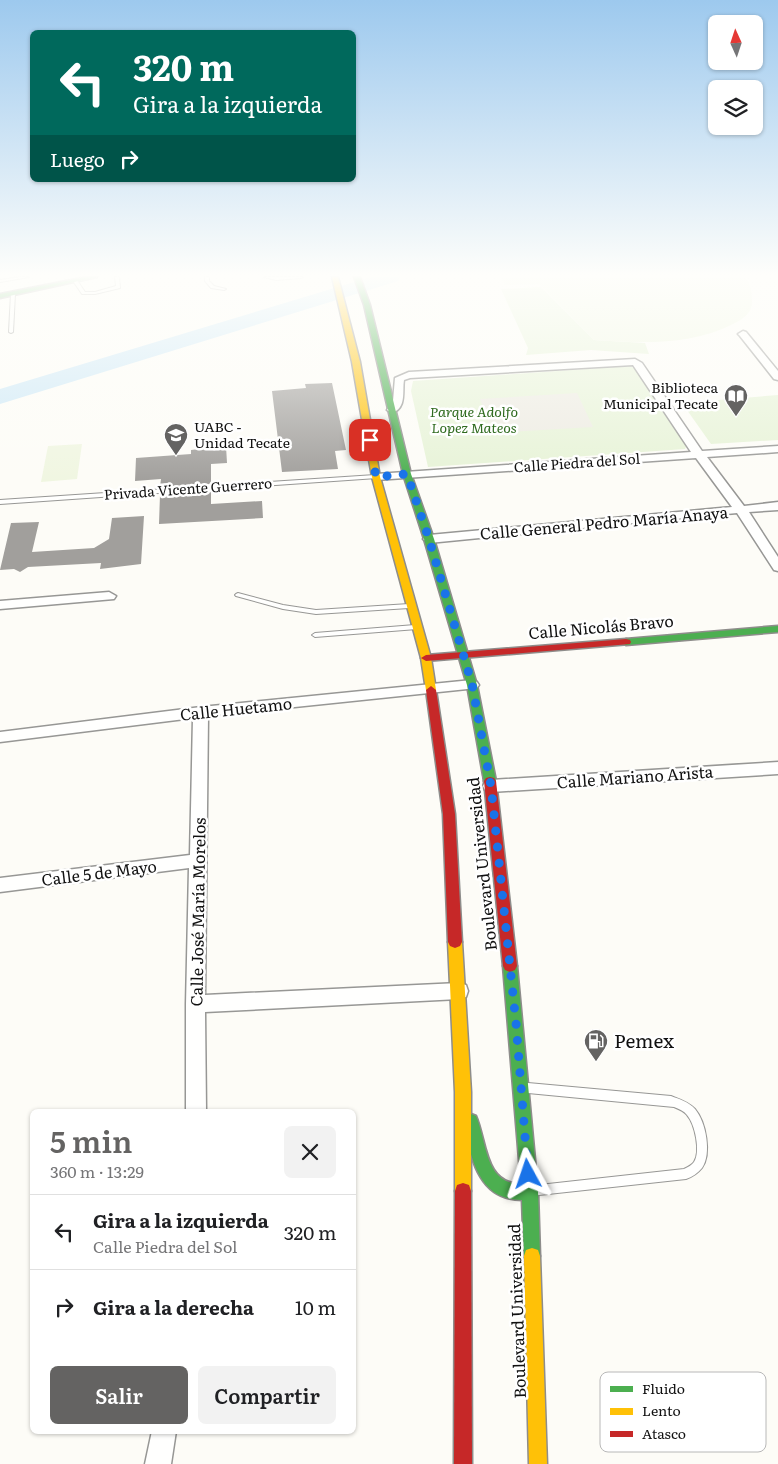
<!DOCTYPE html>
<html lang="es">
<meta charset="utf-8">
<style>
body{margin:0;font-family:Literata,serif;background:#f2f2f2;color:#202124;height:100vh;display:flex;flex-direction:column;font-size:19px;white-space:nowrap}
*{box-sizing:border-box;margin:0}
p{font-size:16px;color:#757577}
.icon{flex:none;width:28px;height:28px;fill:none;stroke:currentColor;stroke-width:2;stroke-linecap:round;stroke-linejoin:round}
.map{position:relative;flex:1;overflow:hidden}
.drawer{position:absolute;left:30px;top:1109px;width:326px;height:325px;display:flex;flex-direction:column;background:#fff;border-radius:8px;box-shadow:0 1px 4px #0004}
.drawer>*{flex:none}
.banner{position:absolute;left:30px;top:30px;width:326px;height:152px;border-radius:8px;box-shadow:0 1px 4px #0004;background:#00695c;color:#fff;overflow:hidden}
.needle{width:32px;rotate:357deg}
.controls{position:absolute;left:708px;top:15px;display:grid;gap:10px}
.controls a{display:grid;place-items:center;width:55px;height:55px;border-radius:8px;background:#fff;box-shadow:0 1px 4px #0004;font-size:25px}
.pin{position:absolute;display:grid;place-items:center;width:42px;height:42px;color:#fff;margin:-21px;border-radius:10px;box-shadow:0 2px 8px #0006}
.me{position:absolute;width:55px;margin:-28px;rotate:355deg;stroke-linejoin:round;filter:drop-shadow(0 0 4px #0008)}
.turn{display:flex;align-items:center;gap:18px;height:105px;padding:0 20px;font-size:22px}
.turn .icon{width:65px;height:65px;stroke-width:2.5}
.turn b{display:block;font-size:35px;line-height:42px}
.then{display:flex;align-items:center;height:48px;padding:0 20px;background:#0003;gap:10px;font-size:19px}
.round{display:grid;place-items:center;flex:none;width:52px;height:52px;border-radius:8px;background:#f2f2f2}
.head{display:flex;align-items:center;justify-content:space-between;height:85px;padding:0 20px}
h1{font-size:30px;font-weight:600;line-height:38px;color:#646362}
.primary-button{display:flex;gap:10px;margin-top:auto;padding:10px 20px}
.primary-button a{flex:1;height:58px;border-radius:8px;background:#646362;color:#fff;font-size:20px;font-weight:600;line-height:58px;text-align:center}
.primary-button a+a{background:#f2f2f2;color:#202124}
ul{padding:0;list-style:none}
li{display:flex;align-items:center;gap:15px;height:75px;padding:0 20px;border-top:1px solid #e0e0e0}
li div{flex:1}
li b{display:block;font-size:19px}
li em{font-style:normal}
.map>svg:first-child{display:block}
.green{fill:#e7f3d7}
.pitch{fill:#f0f6e1}
.plaza{fill:#edebe2}
.lines{fill:none;stroke-linecap:round;stroke-linejoin:round}
.river{fill:#cde8f7;fill-rule:evenodd}
.building{fill:#a19f9c}
.lane-casing{stroke:#979795;stroke-width:2}
.street-casing{stroke:#979795;stroke-width:3}
.fast-casing{stroke:#8e8d8b;stroke-width:3}
.slow-casing{stroke:#8e8d8b;stroke-width:3}
.jam-casing{stroke:#8e8d8b;stroke-width:3}
.lane{fill:#fffffe;fill-rule:evenodd}
.street{fill:#fffffe;fill-rule:evenodd}
.fast{fill:#4caf50;fill-rule:evenodd}
.slow{fill:#ffc107;fill-rule:evenodd}
.jam{fill:#c62828;fill-rule:evenodd}
.route{stroke:#1a73e8;stroke-width:9;stroke-dasharray:0 16.2}
.labels{text-anchor:middle;stroke-width:5;stroke-linejoin:round;paint-order:stroke}
.far-poi-label{font-size:14px;fill:#111;stroke:#fff;text-anchor:end}
.far-park-label{font-size:14px;font-style:italic;fill:#2f6b1f;stroke:#fff}
.far-street-label{font-size:14px;fill:#111;stroke:#fff}
.street-label{font-size:16px;fill:#111;stroke:#fff}
.near-poi-label{font-size:19px;fill:#111;stroke:#fff;text-anchor:start}
.key{fill:#fff;stroke:#b8b8b8;stroke-width:1}
.key-label{font-size:14px;fill:#111}
</style>
<div class="map">
<svg width="778" height="1464" viewBox="0 0 778 1464">
<rect width="100%" height="100%" fill="#fdfcf7"/>
<g class="green">
<path d="M 541,287 L 594,340 L 645,343 L 649,354 L 591,350 L 526,355 L 528,348 L 501,289 Z"/>
<path d="M 629,366 L 634,368 L 687,445 L 685,449 L 428,467 L 411,391 L 413,381 Z"/>
<path d="M 778,395 L 778,440 L 711,444 L 682,403 Z"/>
</g>
<g class="pitch">
<path d="M 501,277 L 745,277 C 751,284 752,293 752,302 C 752,313 743,319 733,324 C 689,346 642,343 594,340 L 539,284 L 505,285 Z"/>
<path d="M 82,444 L 77,479 L 41,482 L 48,446 Z"/>
</g>
<path class="plaza" d="M 577,393 L 593,427 L 492,433 L 480,399 Z"/>
<g class="lines">
<path class="river" d="M 371,277 L 401,277 L 398,281 L 0,404 L 0,389 Z"/>
</g>
<g class="building">
<path d="M 332,383 L 346,450 L 335,451 L 338,469 L 282,472 L 272,391 L 306,388 L 305,384 Z"/>
<path d="M 226,446 L 227,463 L 211,464 L 211,484 L 160,487 L 161,479 L 135,481 L 136,458 L 191,454 L 191,450 Z"/>
<path d="M 211,491 L 211,504 L 262,501 L 263,518 L 159,524 L 160,495 Z"/>
<path d="M 144,516 L 141,564 L 100,569 L 101,563 L 28,567 L 20,572 L 14,569 L 0,570 L 11,523 L 39,522 L 32,552 L 94,548 L 109,539 L 112,518 Z"/>
</g>
<g class="lines">
<g class="lane-casing">
<g id="lane">
<path d="M 20,277 L 29,277 L 0,282 L 0,280 Z"/>
<path d="M 115,277 L 119,277 L 120,288 L 95,294 L 82,294 L 73,281 L 77,280 L 85,292 L 95,292 L 116,286 Z"/>
<path d="M 205,277 L 209,277 L 209,281 L 214,286 L 226,289 L 224,290 L 211,288 L 205,281 Z"/>
<path d="M 264,277 L 303,277 L 301,278 L 276,280 Z"/>
<path d="M 11,293 L 15,294 L 13,332 L 11,333 L 9,332 Z"/>
<path d="M 375,475 L 378,477 L 377,478 L 0,504 L 0,500 Z"/>
<path d="M 238,593 L 283,605 L 316,610 L 409,604 L 412,606 L 409,608 L 316,614 L 283,609 L 236,596 L 235,595 L 236,594 Z"/>
<path d="M 415,625 L 417,625 L 418,627 L 417,629 L 315,637 L 312,635 L 315,633 Z"/>
<path d="M 528,1083 L 671,1096 C 679,1099 689,1102 695,1109 C 706,1122 712,1154 702,1168 C 698,1173 692,1177 686,1179 L 539,1195 L 535,1194 L 534,1190 L 535,1186 L 539,1185 L 684,1169 C 688,1167 692,1165 694,1162 C 701,1152 695,1124 687,1115 C 684,1111 679,1109 674,1107 L 528,1093 L 524,1091 L 523,1088 L 524,1085 Z"/>
</g>
</g>
<g class="street-casing">
<g id="street">
<path d="M 743,331 L 746,332 L 778,371 L 778,380 L 774,379 L 740,336 L 738,334 Z"/>
<path d="M 635,359 L 642,363 L 702,451 L 778,446 L 778,452 L 707,457 L 744,506 L 778,502 L 778,510 L 749,512 L 778,557 L 778,571 L 774,570 L 737,513 L 429,543 L 423,539 L 429,535 L 732,507 L 696,458 L 376,480 L 370,477 L 376,474 L 691,452 L 633,365 L 410,378 L 404,380 C 402,391 407,408 392,413 L 387,410 L 393,401 L 395,378 L 409,372 Z"/>
<path d="M 109,592 L 116,596 L 114,599 L 0,609 L 0,601 Z"/>
<path d="M 472,680 L 477,682 L 479,685 L 477,688 L 208,716 L 205,995 L 459,983 L 466,985 L 468,991 L 466,997 L 459,999 L 205,1012 L 206,1111 L 186,1111 L 186,1004 L 189,868 L 0,892 L 0,878 L 190,855 L 193,718 L 0,742 L 0,732 L 201,707 Z"/>
<path d="M 778,762 L 778,774 L 491,792 L 485,790 L 483,786 L 485,782 L 491,780 Z"/>
<path d="M 152,1431 L 176,1431 L 171,1464 L 145,1464 Z"/>
</g>
</g>
<g class="fast-casing">
<g id="fast">
<path d="M 86,277 L 97,277 L 0,298 L 0,294 Z"/>
<path d="M 354,277 L 360,277 L 370,305 L 411,474 L 434,539 L 477,685 L 496,781 L 494,784 L 486,784 L 484,781 L 467,685 L 424,539 L 403,474 L 364,305 Z"/>
<path d="M 778,626 L 778,632 L 626,645 L 621,642 L 626,639 Z"/>
<path d="M 510,960 L 515,962 L 517,966 L 538,1192 L 540,1256 L 538,1262 L 532,1264 L 526,1262 L 524,1256 L 522,1200 C 477,1200 471,1156 463,1121 L 466,1116 L 471,1114 L 476,1116 C 487,1141 484,1184 521,1184 L 503,966 L 505,962 Z"/>
</g>
</g>
<g class="slow-casing">
<g id="slow">
<path d="M 332,277 L 338,277 L 360,362 L 380,477 L 431,658 L 436,690 L 431,694 L 426,690 L 421,658 L 372,477 L 352,362 Z"/>
<path d="M 455,936 L 460,938 L 462,942 L 471,1092 L 471,1191 L 469,1197 L 463,1199 L 457,1197 L 455,1191 L 455,1092 L 448,942 L 450,938 Z"/>
<path d="M 532,1248 L 538,1250 L 540,1256 L 547,1464 L 529,1464 L 524,1256 L 526,1250 Z"/>
</g>
</g>
<g class="jam-casing">
<g id="jam">
<path d="M 626,639 L 630,640 L 631,642 L 630,644 L 426,661 L 421,658 L 426,655 Z"/>
<path d="M 431,686 L 436,690 L 455,814 L 462,942 L 460,946 L 455,948 L 450,946 L 448,942 L 443,814 L 426,690 Z"/>
<path d="M 490,777 L 494,778 L 496,781 L 517,966 L 515,970 L 510,972 L 505,970 L 503,966 L 484,781 L 486,778 Z"/>
<path d="M 463,1183 L 469,1185 L 471,1191 L 472,1464 L 454,1464 L 455,1191 L 457,1185 Z"/>
</g>
</g>
<use href="#lane" class="lane"/>
<use href="#street" class="street"/>
<use href="#fast" class="fast"/>
<use href="#slow" class="slow"/>
<use href="#jam" class="jam"/>
</g>
<linearGradient id="sky" x2="0" y2="1"><stop stop-color="#9dc9ee"/><stop offset="0.57" stop-color="#fefefb"/><stop offset="1" stop-color="#fefefb" stop-opacity="0"/></linearGradient>
<rect width="778" height="482" fill="url(#sky)"/>
<g class="lines">
<path class="route" d="M 370,440 L 376,477 L 407,474 L 429,539 L 472,684 L 491,786 L 516,1023 L 528,1174"/>
</g>
<defs>
<g id="library-pin" transform="scale(1.25)"><path d="M0 17L-7.5 6A9.5 9.5 0 1 1 7.5 6Z" fill="#646362" stroke="#fff"/><path d="M-6-4Q-3-5.5-.7-3.5V5Q-3 3-6 4ZM6-4Q3-5.5 .7-3.5V5Q3 3 6 4Z" fill="#fff"/></g>
<g id="university-pin" transform="scale(1.25)"><path d="M0 17L-7.5 6A9.5 9.5 0 1 1 7.5 6Z" fill="#646362" stroke="#fff"/><path d="M0-5L7-2L0 1L-7-2ZM-4 1L0 2.5L4 1V4Q0 6-4 4Z" fill="#fff"/></g>
<g id="fuel-pin" transform="scale(1.25)"><path d="M0 17L-7.5 6A9.5 9.5 0 1 1 7.5 6Z" fill="#646362" stroke="#fff"/><path d="M-5.5-6h7V0h2V4h1.3V-2.5L3-4.5l.8-.8L6-3V5H2.5V1h-1V6h-7ZM-4.2-4.7v3.2H.2V-4.7Z" fill="#fff"/></g>
</defs>
<g fill-rule="evenodd">
<use href="#library-pin" x="736" y="396"/>
<use href="#university-pin" x="176" y="435"/>
<use href="#fuel-pin" x="596" y="1041"/>
</g>
<g class="labels">
<g class="far-poi-label">
<text x="718" y="393">Biblioteca<tspan x="718" dy="16">Municipal Tecate</tspan></text>
<text x="194" y="432" text-anchor="start">UABC -<tspan x="194" dy="16">Unidad Tecate</tspan></text>
</g>
<g class="far-park-label">
<text x="474" y="417">Parque Adolfo<tspan x="474" dy="16">Lopez Mateos</tspan></text>
</g>
<g class="far-street-label">
<text transform="translate(577 463) rotate(-4)" y="5">Calle Piedra del Sol</text>
<text transform="translate(188 489) rotate(-4)" y="5">Privada Vicente Guerrero</text>
</g>
<g class="street-label">
<text transform="translate(604 523) rotate(-5)" y="6">Calle General Pedro María Anaya</text>
<text transform="translate(601 627) rotate(-5)" y="6">Calle Nicolás Bravo</text>
<text transform="translate(236 709) rotate(-6)" y="6">Calle Huetamo</text>
<text transform="translate(635 777) rotate(-4)" y="6">Calle Mariano Arista</text>
<text transform="translate(482 864) rotate(-96)" y="6">Boulevard Universidad</text>
<text transform="translate(99 873) rotate(-7)" y="6">Calle 5 de Mayo</text>
<text transform="translate(198 912) rotate(-89)" y="6">Calle José María Morelos</text>
<text transform="translate(517 1311) rotate(-92)" y="6">Boulevard Universidad</text>
</g>
<g class="near-poi-label">
<text x="614" y="1048">Pemex</text>
</g>
</g>
<rect x="600" y="1372" width="166" height="80" rx="8" class="key"/>
<rect x="610" y="1386" width="23" height="6" fill="#4caf50"/>
<rect x="610" y="1408" width="23" height="7" fill="#ffc107"/>
<rect x="610" y="1431" width="23" height="6" fill="#c62828"/>
<g class="key-label">
<text x="642" y="1394">Fluido</text>
<text x="642" y="1416">Lento</text>
<text x="642" y="1439">Atasco</text>
</g>
</svg>
<div class="controls">
<a><svg class="needle" viewBox="-14 -14 28 28"><path d="M0-13l5 13h-10z" fill="#e53935"/><path d="M0 13l5-13h-10z" fill="#757577"/></svg></a>
<a><svg class="icon" aria-label="layers" viewBox="0 0 24 24"><path d="M12 4l9 5-9 5-9-5zM3 14l9 5 9-5"/></svg></a>
</div>
<div class="pin" style="left:370px;top:440px;background:#d93025"><svg class="icon" aria-label="arrive" viewBox="0 0 24 24"><path d="M6 21V4h12l-3 4 3 4H6"/></svg></div>
<svg class="me" style="left:528px;top:1174px" viewBox="-20 -20 40 40"><path d="M0-17L14 15 0 8-14 15z" fill="#1a73e8" stroke="#fff" stroke-width="4"/></svg>
<div class="banner">
<div class="turn"><svg class="icon" aria-label="left" viewBox="0 0 24 24"><path d="M17 20v-9H6M10 6l-5 5 5 5"/></svg><div><b>320 m</b>Gira a la izquierda</div></div>
<div class="then">Luego<svg class="icon" aria-label="right" viewBox="0 0 24 24"><path d="M7 20v-9h11M14 6l5 5-5 5"/></svg></div>
</div>
<section class="drawer">
<div class="head"><div><h1>5 min</h1><p>360 m · 13:29</p></div><a class="round"><svg class="icon" aria-label="close" viewBox="0 0 24 24"><path d="M6 6l12 12M18 6L6 18"/></svg></a></div>
<ul>
<li><svg class="icon" aria-label="left" viewBox="0 0 24 24"><path d="M17 20v-9H6M10 6l-5 5 5 5"/></svg><div><b>Gira a la izquierda</b><p>Calle Piedra del Sol</p></div><em>320 m</em></li>
<li><svg class="icon" aria-label="right" viewBox="0 0 24 24"><path d="M7 20v-9h11M14 6l5 5-5 5"/></svg><div><b>Gira a la derecha</b></div><em>10 m</em></li>
</ul>
<div class="primary-button"><a>Salir</a><a>Compartir</a></div>
</section>
</div>
